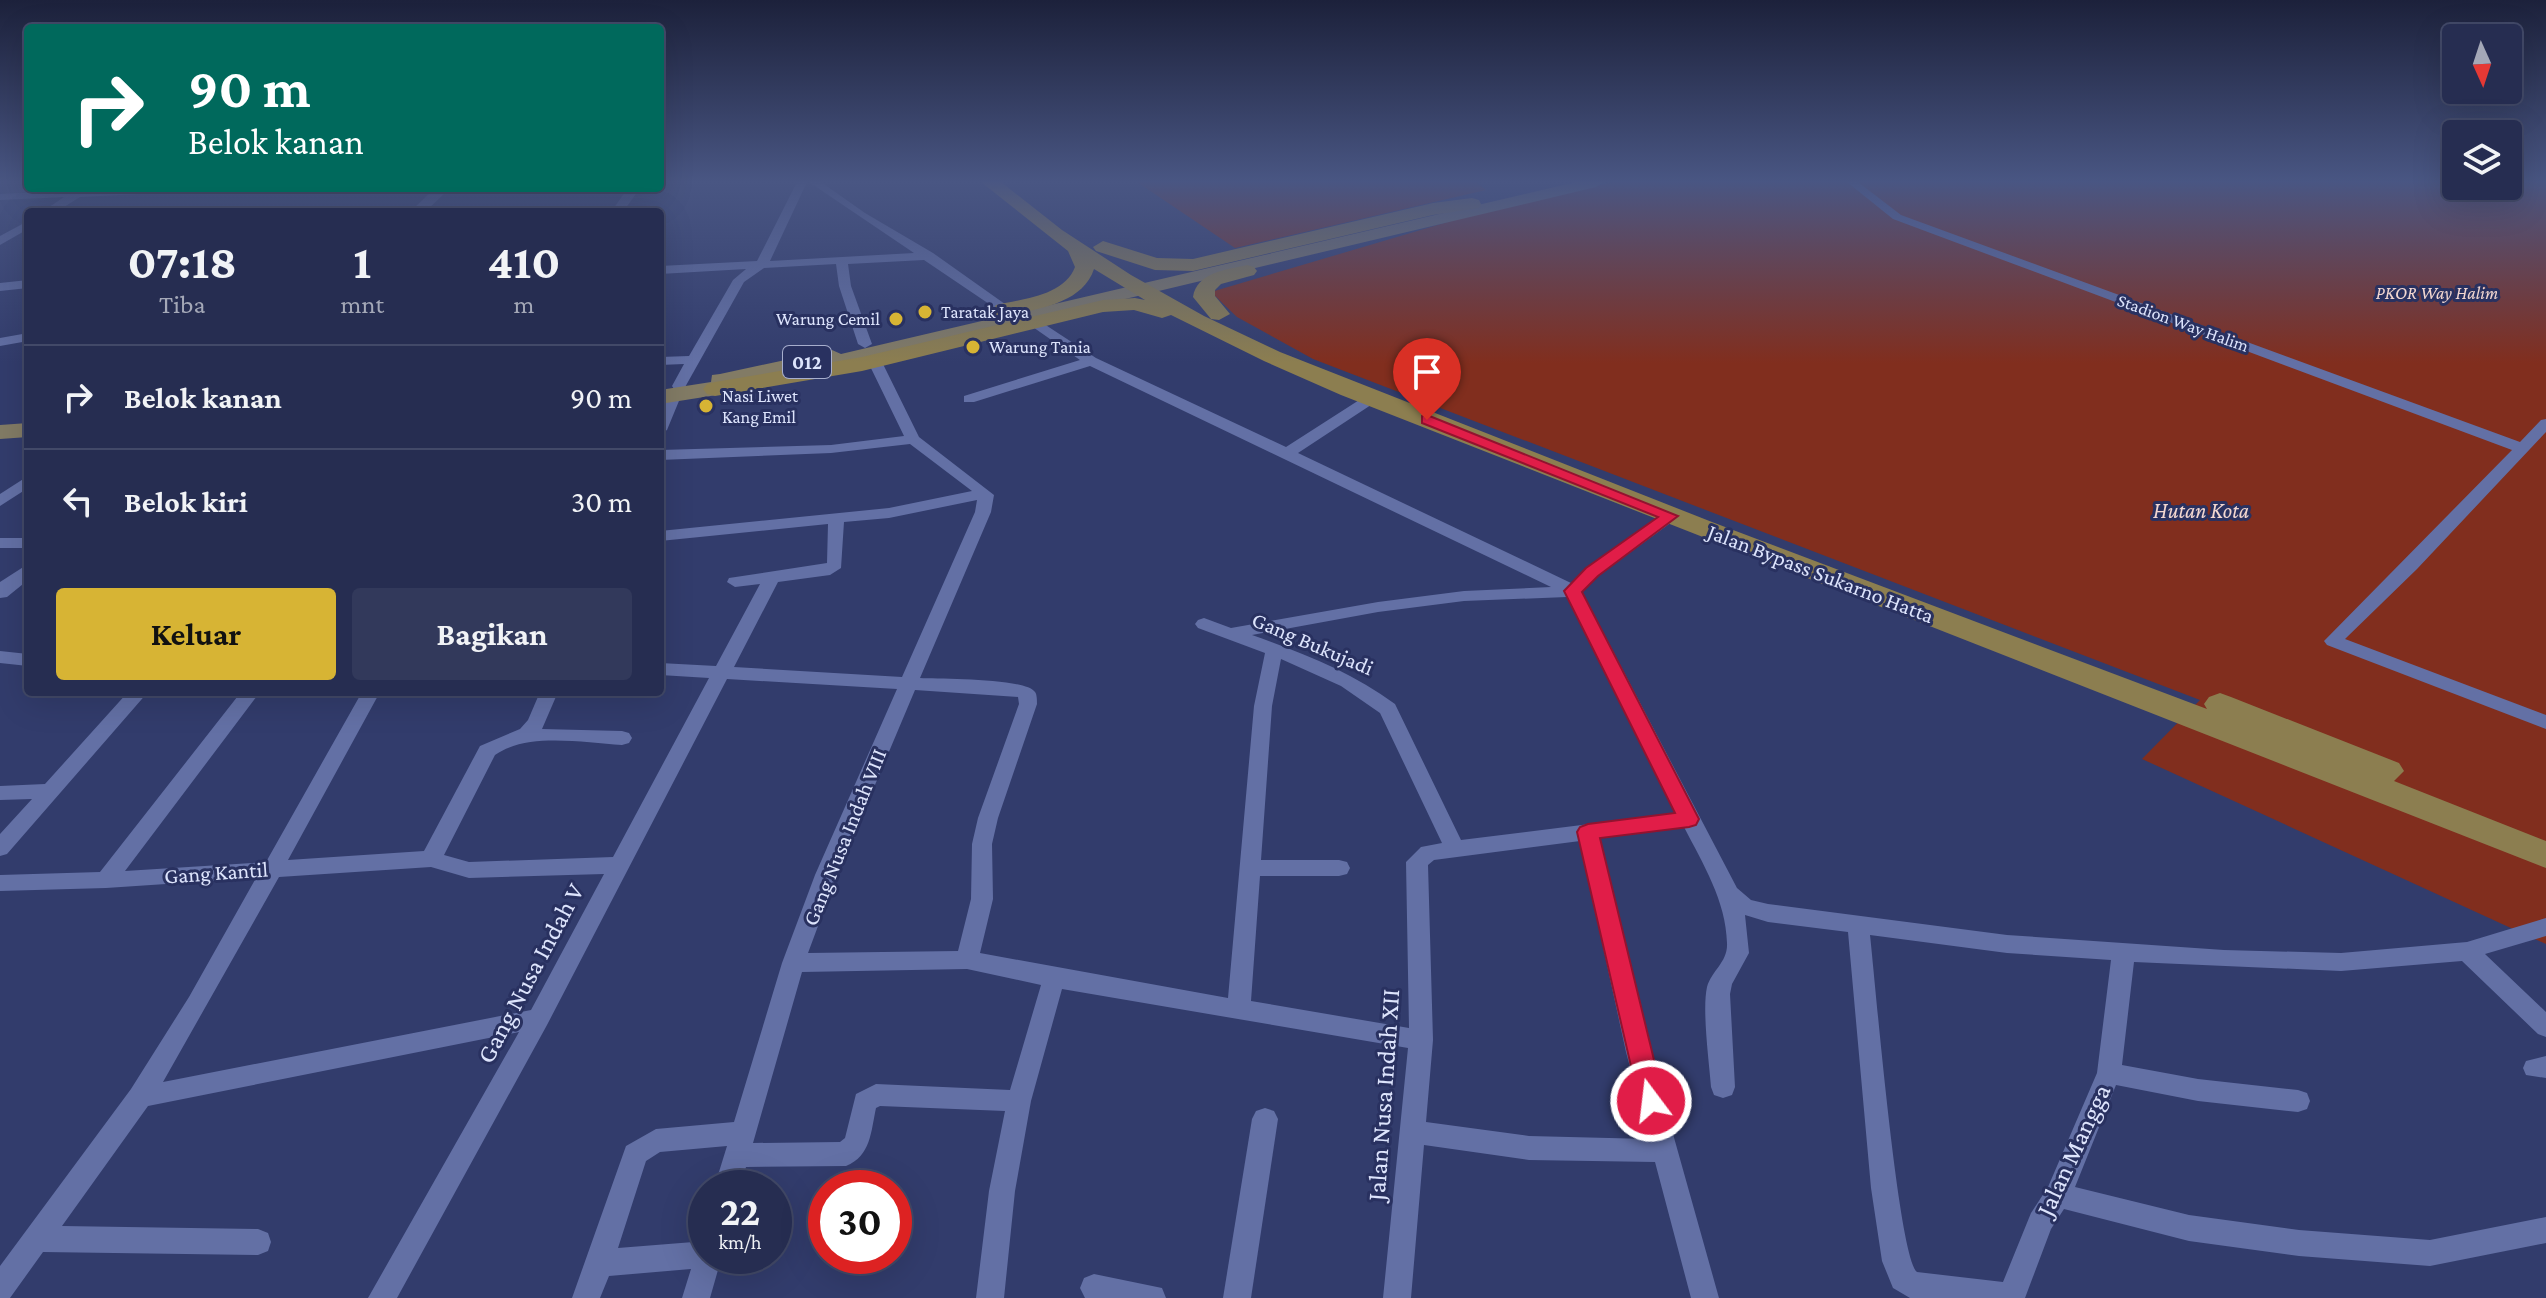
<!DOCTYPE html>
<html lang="id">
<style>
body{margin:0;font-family:"Crimson Pro",serif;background:#32395b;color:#f1f3f6;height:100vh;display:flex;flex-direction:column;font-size:30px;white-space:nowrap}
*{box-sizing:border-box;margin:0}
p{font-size:26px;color:#a4a8b7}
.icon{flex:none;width:44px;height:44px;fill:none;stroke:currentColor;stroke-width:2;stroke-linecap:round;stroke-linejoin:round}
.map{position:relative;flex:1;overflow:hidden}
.drawer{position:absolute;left:24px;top:208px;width:640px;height:488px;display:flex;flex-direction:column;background:#262d51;border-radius:8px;box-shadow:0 8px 32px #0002,0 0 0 2px #424968}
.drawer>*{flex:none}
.hud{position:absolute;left:24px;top:24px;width:640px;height:168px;border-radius:8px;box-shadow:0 8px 32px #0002,0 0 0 2px #424968;background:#00695c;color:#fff;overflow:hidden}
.needle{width:52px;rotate:177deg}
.controls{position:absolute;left:2442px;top:24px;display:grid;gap:16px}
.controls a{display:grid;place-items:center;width:80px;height:80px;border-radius:8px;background:#262d51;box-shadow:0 8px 32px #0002,0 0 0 2px #424968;font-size:40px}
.speed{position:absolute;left:688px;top:1170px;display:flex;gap:16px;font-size:40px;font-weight:700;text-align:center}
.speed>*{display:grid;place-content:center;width:104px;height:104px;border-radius:50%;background:#262d51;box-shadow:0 8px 32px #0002,0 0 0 2px #424968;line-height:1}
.speed small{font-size:20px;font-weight:400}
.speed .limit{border:12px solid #d22;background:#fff;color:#111}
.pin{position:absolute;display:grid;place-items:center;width:68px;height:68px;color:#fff;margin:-82px -34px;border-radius:50% 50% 50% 0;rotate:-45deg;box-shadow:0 0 8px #0007}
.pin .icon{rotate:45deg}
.me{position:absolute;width:88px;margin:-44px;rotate:345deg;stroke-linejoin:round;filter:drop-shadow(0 0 6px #0008)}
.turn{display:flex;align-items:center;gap:28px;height:168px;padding:0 32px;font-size:36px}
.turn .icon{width:104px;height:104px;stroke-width:2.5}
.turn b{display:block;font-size:56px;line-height:68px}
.eta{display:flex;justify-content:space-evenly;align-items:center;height:136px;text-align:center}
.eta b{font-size:48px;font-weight:700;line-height:56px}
.primary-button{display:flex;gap:16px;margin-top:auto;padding:16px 32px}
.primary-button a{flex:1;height:92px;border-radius:8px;background:#d7b434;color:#111;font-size:32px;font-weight:700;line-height:92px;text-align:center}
.primary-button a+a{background:#32395b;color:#f1f3f6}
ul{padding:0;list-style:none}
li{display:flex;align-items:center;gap:24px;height:104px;padding:0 32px;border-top:2px solid #424968}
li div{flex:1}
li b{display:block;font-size:30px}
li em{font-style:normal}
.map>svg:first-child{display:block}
.green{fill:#812e1e}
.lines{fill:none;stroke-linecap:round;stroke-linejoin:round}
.minor{fill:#6370a5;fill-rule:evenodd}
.tertiary{fill:#6370a5;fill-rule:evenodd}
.primary{fill:#827b65;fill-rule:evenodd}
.trunk{fill:#8c7e50;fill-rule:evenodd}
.route{fill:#e11d48;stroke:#92132f;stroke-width:2}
.poi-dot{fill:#d7b434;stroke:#293160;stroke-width:3}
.labels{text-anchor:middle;stroke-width:6;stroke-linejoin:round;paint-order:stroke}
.far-park-label{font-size:18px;font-style:italic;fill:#f3d7d0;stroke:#293160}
.far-poi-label{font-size:18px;fill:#dde4fc;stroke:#293160;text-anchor:start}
.far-street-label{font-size:18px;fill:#dde4fc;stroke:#293160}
.shield{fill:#293160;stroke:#a7aecd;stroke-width:2}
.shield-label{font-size:20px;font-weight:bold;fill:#dde4fc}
.park-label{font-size:22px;font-style:italic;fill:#f3d7d0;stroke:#293160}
.street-label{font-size:22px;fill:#dde4fc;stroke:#293160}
.near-street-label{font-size:26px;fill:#dde4fc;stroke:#293160}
</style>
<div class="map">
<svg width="2546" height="1298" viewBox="0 0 2546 1298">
<rect width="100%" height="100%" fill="#323c6c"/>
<g class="green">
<path d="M 1137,182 L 1476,182 L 1486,190 L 1235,248 Z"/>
<path d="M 1614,182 L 2456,182 L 2456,186 L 2508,186 L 2508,182 L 2546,182 L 2546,944 L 2142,759 L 2200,700 L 1313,359 L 1237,317 L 1211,292 L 1485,211 Z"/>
</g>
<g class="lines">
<g class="minor">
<path d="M 797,182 L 807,182 L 770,261 L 914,253 L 809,182 L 821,182 L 865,213 L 933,253 L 1012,309 L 1001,312 L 924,260 L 848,264 L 851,286 L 872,344 L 865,348 L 858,344 L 839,286 L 836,264 L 764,268 L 744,282 L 684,389 L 674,389 L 672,386 L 684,364 L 660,365 L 660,357 L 689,356 L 733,280 L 746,269 L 660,274 L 660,266 L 757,261 Z"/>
<path d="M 1847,182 L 1858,182 L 1901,215 L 2520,442 L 2541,420 L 2546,419 L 2546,432 L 2417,569 L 2345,639 L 2546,715 L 2546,729 L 2327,645 L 2324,641 L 2512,450 L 1893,219 Z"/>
<path d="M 125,188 L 204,188 L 198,191 L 80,197 L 56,212 L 42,212 L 64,197 L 0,200 L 0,194 Z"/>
<path d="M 628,188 L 640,188 L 623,212 L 611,212 Z"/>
<path d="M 28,221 L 28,229 L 0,245 L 0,236 Z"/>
<path d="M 28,280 L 28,288 L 0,291 L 0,283 Z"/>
<path d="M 1035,318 L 1096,358 L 1286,447 L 1367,395 L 1377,395 L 1377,401 L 1298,453 L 1571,583 L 1586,568 L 1664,513 L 1676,513 L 1678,516 L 1676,519 L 1598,576 L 1582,592 L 1737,888 L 1751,900 L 1768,904 L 2007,935 L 2224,950 L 2341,953 L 2467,942 L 2546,918 L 2546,936 L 2485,954 L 2546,1012 L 2546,1037 L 2538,1034 L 2462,961 L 2341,971 L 2134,962 L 2122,1065 L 2198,1079 L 2298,1090 L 2307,1093 L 2310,1101 L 2307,1109 L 2298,1112 L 2198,1101 L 2116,1085 L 2075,1187 L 2189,1215 L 2299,1230 L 2430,1240 L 2546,1217 L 2546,1243 L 2430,1266 L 2299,1256 L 2189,1241 L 2064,1209 L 2051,1229 L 2025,1298 L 1910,1298 L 1893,1288 L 1882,1261 L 1871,1188 L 1848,932 L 1768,922 L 1745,915 L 1749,953 L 1732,984 L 1730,994 L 1735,1087 L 1732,1095 L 1723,1098 L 1714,1095 L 1711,1087 C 1709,1061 1702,1010 1707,987 C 1712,970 1728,962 1727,943 C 1726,901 1703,864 1684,827 L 1600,838 L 1650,1052 L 1719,1298 L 1691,1298 L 1655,1162 L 1529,1160 L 1424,1145 L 1411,1298 L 1383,1298 L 1408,1048 L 1062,989 L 1031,1101 L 1015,1191 L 1004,1298 L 976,1298 L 989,1191 L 1005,1111 L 880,1106 L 876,1108 C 871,1131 871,1156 846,1166 L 746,1167 L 740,1188 L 714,1188 L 727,1146 L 660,1152 L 646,1161 L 618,1248 L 706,1241 L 706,1256 L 722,1256 L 710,1298 L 682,1298 L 691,1269 L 609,1276 L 600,1298 L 572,1298 L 626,1146 L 656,1129 L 734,1122 L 782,963 L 815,875 L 897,689 L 727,679 L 547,1025 L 397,1298 L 368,1298 L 519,1032 L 148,1106 L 62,1226 L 258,1229 L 268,1233 L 271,1242 L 268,1251 L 258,1255 L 43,1252 L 10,1298 L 0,1298 L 0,1266 L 131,1089 L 189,997 L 256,878 L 106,888 L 0,891 L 0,875 L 100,872 L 241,692 L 260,692 L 125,871 L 266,862 L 362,692 L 380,692 L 288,860 L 424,851 L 480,746 L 520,729 L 528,720 L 540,692 L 558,692 L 542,729 L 622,731 L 629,733 L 632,738 L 629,743 L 622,745 C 583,743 528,732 495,755 L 444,855 L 469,862 L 613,857 L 709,678 L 660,675 L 660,663 L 716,666 L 760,584 L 735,587 L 727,582 L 729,578 L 827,563 L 828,524 L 660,541 L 660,531 L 889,508 L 972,491 L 910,444 L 831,453 L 660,460 L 660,450 L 831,445 L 904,436 L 868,362 L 875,358 L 882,362 L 919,437 L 994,495 L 991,512 L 920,678 C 940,679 1025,678 1035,692 C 1037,694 1037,701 1037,704 L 998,818 L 992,844 L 993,899 L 980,953 L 1228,998 L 1254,706 L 1265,653 L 1198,628 L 1195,624 L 1198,620 L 1204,618 L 1231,628 L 1378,602 L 1464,591 L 1551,587 L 1090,366 L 974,402 L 964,402 L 964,396 L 1080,360 L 1030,325 L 1028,322 ZM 977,500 L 975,512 L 902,677 L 734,667 L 778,582 L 830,575 L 841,568 L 844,522 L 889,518 ZM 1567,597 L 1677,813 L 1461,840 L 1395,704 C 1352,672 1303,653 1252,635 L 1378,612 L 1464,601 ZM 1281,659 L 1341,686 L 1380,713 L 1442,843 L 1421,847 L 1406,862 L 1409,1028 L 1251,1001 L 1260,876 L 1339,876 L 1347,874 L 1350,868 L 1347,862 L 1339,860 L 1261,860 L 1272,706 ZM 915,690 L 1018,697 L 1019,704 L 978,818 L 972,844 L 971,899 L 958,951 L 808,953 L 837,875 ZM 1580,841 L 1626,1052 L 1649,1139 L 1529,1136 L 1426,1122 L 1433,1040 L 1428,865 L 1434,860 ZM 431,867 L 469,878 L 604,874 L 531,1010 L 163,1082 L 279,877 ZM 1870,935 L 2007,953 L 2111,960 L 2097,1073 L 2048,1187 L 2031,1213 L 2003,1282 L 1917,1272 C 1898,1256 1875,979 1870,935 ZM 967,969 L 1041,985 L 1010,1090 L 876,1084 L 856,1094 L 845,1138 L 840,1142 L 753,1143 L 802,972 Z"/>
<path d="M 28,333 L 28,341 L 0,346 L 0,338 Z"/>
<path d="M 674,392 L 681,396 L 667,430 L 660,434 C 660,419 659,399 674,392 Z"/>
<path d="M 28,476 L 28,488 L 0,506 L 0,494 Z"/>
<rect x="0" y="538" width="28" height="10"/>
<path d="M 0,651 L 28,654 L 28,666 L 0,663 Z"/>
<path d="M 128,692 L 148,692 L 7,854 L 0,856 L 0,834 L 32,799 L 0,800 L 0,786 L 45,784 Z"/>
<path d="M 2546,1056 L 2546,1078 L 2526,1075 L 2523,1068 L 2526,1061 Z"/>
<path d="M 1265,1108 L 1274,1111 L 1278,1119 L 1251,1298 L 1223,1298 L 1252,1119 L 1256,1111 Z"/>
<path d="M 1094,1274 L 1162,1288 L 1166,1298 L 1085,1298 L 1080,1288 L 1084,1278 Z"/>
</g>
<g class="tertiary">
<path d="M 435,188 L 450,188 L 425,212 L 410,212 Z"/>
<path d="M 28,564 L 28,580 L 7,597 L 0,598 L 0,582 Z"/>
</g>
<g class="primary">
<path d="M 1576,182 L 1604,182 L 1596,187 L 814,373 L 804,368 L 750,380 L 753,384 L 750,389 L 742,391 L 660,404 L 660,390 L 711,382 L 712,375 L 720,374 L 832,350 L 841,354 Z"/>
<path d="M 28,423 L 28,437 L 0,439 L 0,425 Z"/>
</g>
<g class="trunk">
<path d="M 981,182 L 1001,182 L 1062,230 L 1131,275 L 1204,316 L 1280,352 L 1712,522 L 2207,709 L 2204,704 L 2209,697 L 2220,693 L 2231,697 L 2399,763 L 2404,771 L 2394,781 L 2546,841 L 2546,868 L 1341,395 L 1264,361 L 1171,315 L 1162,318 L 1134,310 L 1103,312 L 862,371 L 715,396 L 707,394 L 703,389 L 707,384 L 715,382 L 862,357 L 1103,300 L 1135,298 L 1145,300 L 1094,269 C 1082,305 1035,309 1004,316 L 996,315 L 993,310 L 996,305 C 1022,299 1064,296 1075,267 L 1068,251 Z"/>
<path d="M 1472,198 L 1479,200 L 1481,204 L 1479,208 L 1433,215 L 1193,271 L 1155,270 L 1096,251 L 1093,247 L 1103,241 L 1157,258 L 1193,259 L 1433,203 Z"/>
<path d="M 1247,265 L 1254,267 L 1257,271 L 1254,275 L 1221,284 L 1215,290 L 1215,296 L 1230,314 L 1219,320 L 1211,319 L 1193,297 C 1197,272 1226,270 1247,265 Z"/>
</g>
</g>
<linearGradient id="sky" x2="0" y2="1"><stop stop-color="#1c213b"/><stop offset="0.5" stop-color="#495683"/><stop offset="1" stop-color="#495683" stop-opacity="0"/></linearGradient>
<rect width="2546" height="363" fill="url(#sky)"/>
<path class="route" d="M 1427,415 L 1678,516 L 1598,576 L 1582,592 L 1699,819 L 1696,825 L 1689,827 L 1600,838 L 1664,1101 L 1660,1109 L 1651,1113 L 1642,1109 L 1639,1101 L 1577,832 L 1580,827 L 1588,824 L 1675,813 L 1564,591 L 1586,568 L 1658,517 L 1422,423 L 1422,416 Z"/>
<g class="poi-dot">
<circle cx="925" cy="312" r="8"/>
<circle cx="896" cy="319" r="8"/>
<circle cx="973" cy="347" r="8"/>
<circle cx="706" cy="406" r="8"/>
</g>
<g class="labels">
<g class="far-park-label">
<text x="2437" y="299">PKOR Way Halim</text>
</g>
<g class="far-poi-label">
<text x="941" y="318">Taratak Jaya</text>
<text x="880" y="325" text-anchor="end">Warung Cemil</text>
<text x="989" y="353">Warung Tania</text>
<text x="722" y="402">Nasi Liwet<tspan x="722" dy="21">Kang Emil</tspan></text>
</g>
<g class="far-street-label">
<text transform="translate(2183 323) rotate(20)" y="6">Stadion Way Halim</text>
</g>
<rect class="shield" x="783" y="346" width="48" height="32" rx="6"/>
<g class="shield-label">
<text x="807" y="369">012</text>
</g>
<g class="park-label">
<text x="2201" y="518">Hutan Kota</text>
</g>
<g class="street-label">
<text transform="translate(1821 573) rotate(21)" y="8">Jalan Bypass Sukarno Hatta</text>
<text transform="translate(1313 643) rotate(23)" y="8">Gang Bukujadi</text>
<text transform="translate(844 837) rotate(-68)" y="8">Gang Nusa Indah VIII</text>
<text transform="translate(216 872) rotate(-4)" y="8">Gang Kantil</text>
</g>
<g class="near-street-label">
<text transform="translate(530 973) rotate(-62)" y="9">Gang Nusa Indah V</text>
<text transform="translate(1383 1095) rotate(-86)" y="9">Jalan Nusa Indah XII</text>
<text transform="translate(2073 1150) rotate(-65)" y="9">Jalan Mangga</text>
</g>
</g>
</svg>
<div class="controls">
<a><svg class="needle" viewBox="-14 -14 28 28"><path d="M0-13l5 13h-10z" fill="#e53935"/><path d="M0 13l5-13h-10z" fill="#a4a8b7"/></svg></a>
<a><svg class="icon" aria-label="layers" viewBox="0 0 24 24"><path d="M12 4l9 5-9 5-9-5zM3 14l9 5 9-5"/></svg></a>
</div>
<div class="speed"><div>22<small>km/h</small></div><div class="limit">30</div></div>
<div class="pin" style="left:1427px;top:420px;background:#d93025"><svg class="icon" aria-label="arrive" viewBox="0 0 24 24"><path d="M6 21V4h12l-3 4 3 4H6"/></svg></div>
<svg class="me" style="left:1651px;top:1101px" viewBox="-20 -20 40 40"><circle r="17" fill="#e11d48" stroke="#fff" stroke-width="3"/><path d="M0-11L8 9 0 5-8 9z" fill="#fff"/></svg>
<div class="hud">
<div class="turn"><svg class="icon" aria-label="right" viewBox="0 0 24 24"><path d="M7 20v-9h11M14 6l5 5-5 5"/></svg><div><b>90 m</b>Belok kanan</div></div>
</div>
<section class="drawer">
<div class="eta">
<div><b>07:18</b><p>Tiba</p></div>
<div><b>1</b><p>mnt</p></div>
<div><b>410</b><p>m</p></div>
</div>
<ul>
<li><svg class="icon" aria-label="right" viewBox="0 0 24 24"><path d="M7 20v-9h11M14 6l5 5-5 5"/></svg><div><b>Belok kanan</b></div><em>90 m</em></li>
<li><svg class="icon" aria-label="left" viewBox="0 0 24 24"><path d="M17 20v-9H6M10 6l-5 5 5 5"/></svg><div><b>Belok kiri</b></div><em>30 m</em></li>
</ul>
<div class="primary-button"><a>Keluar</a><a>Bagikan</a></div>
</section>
</div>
